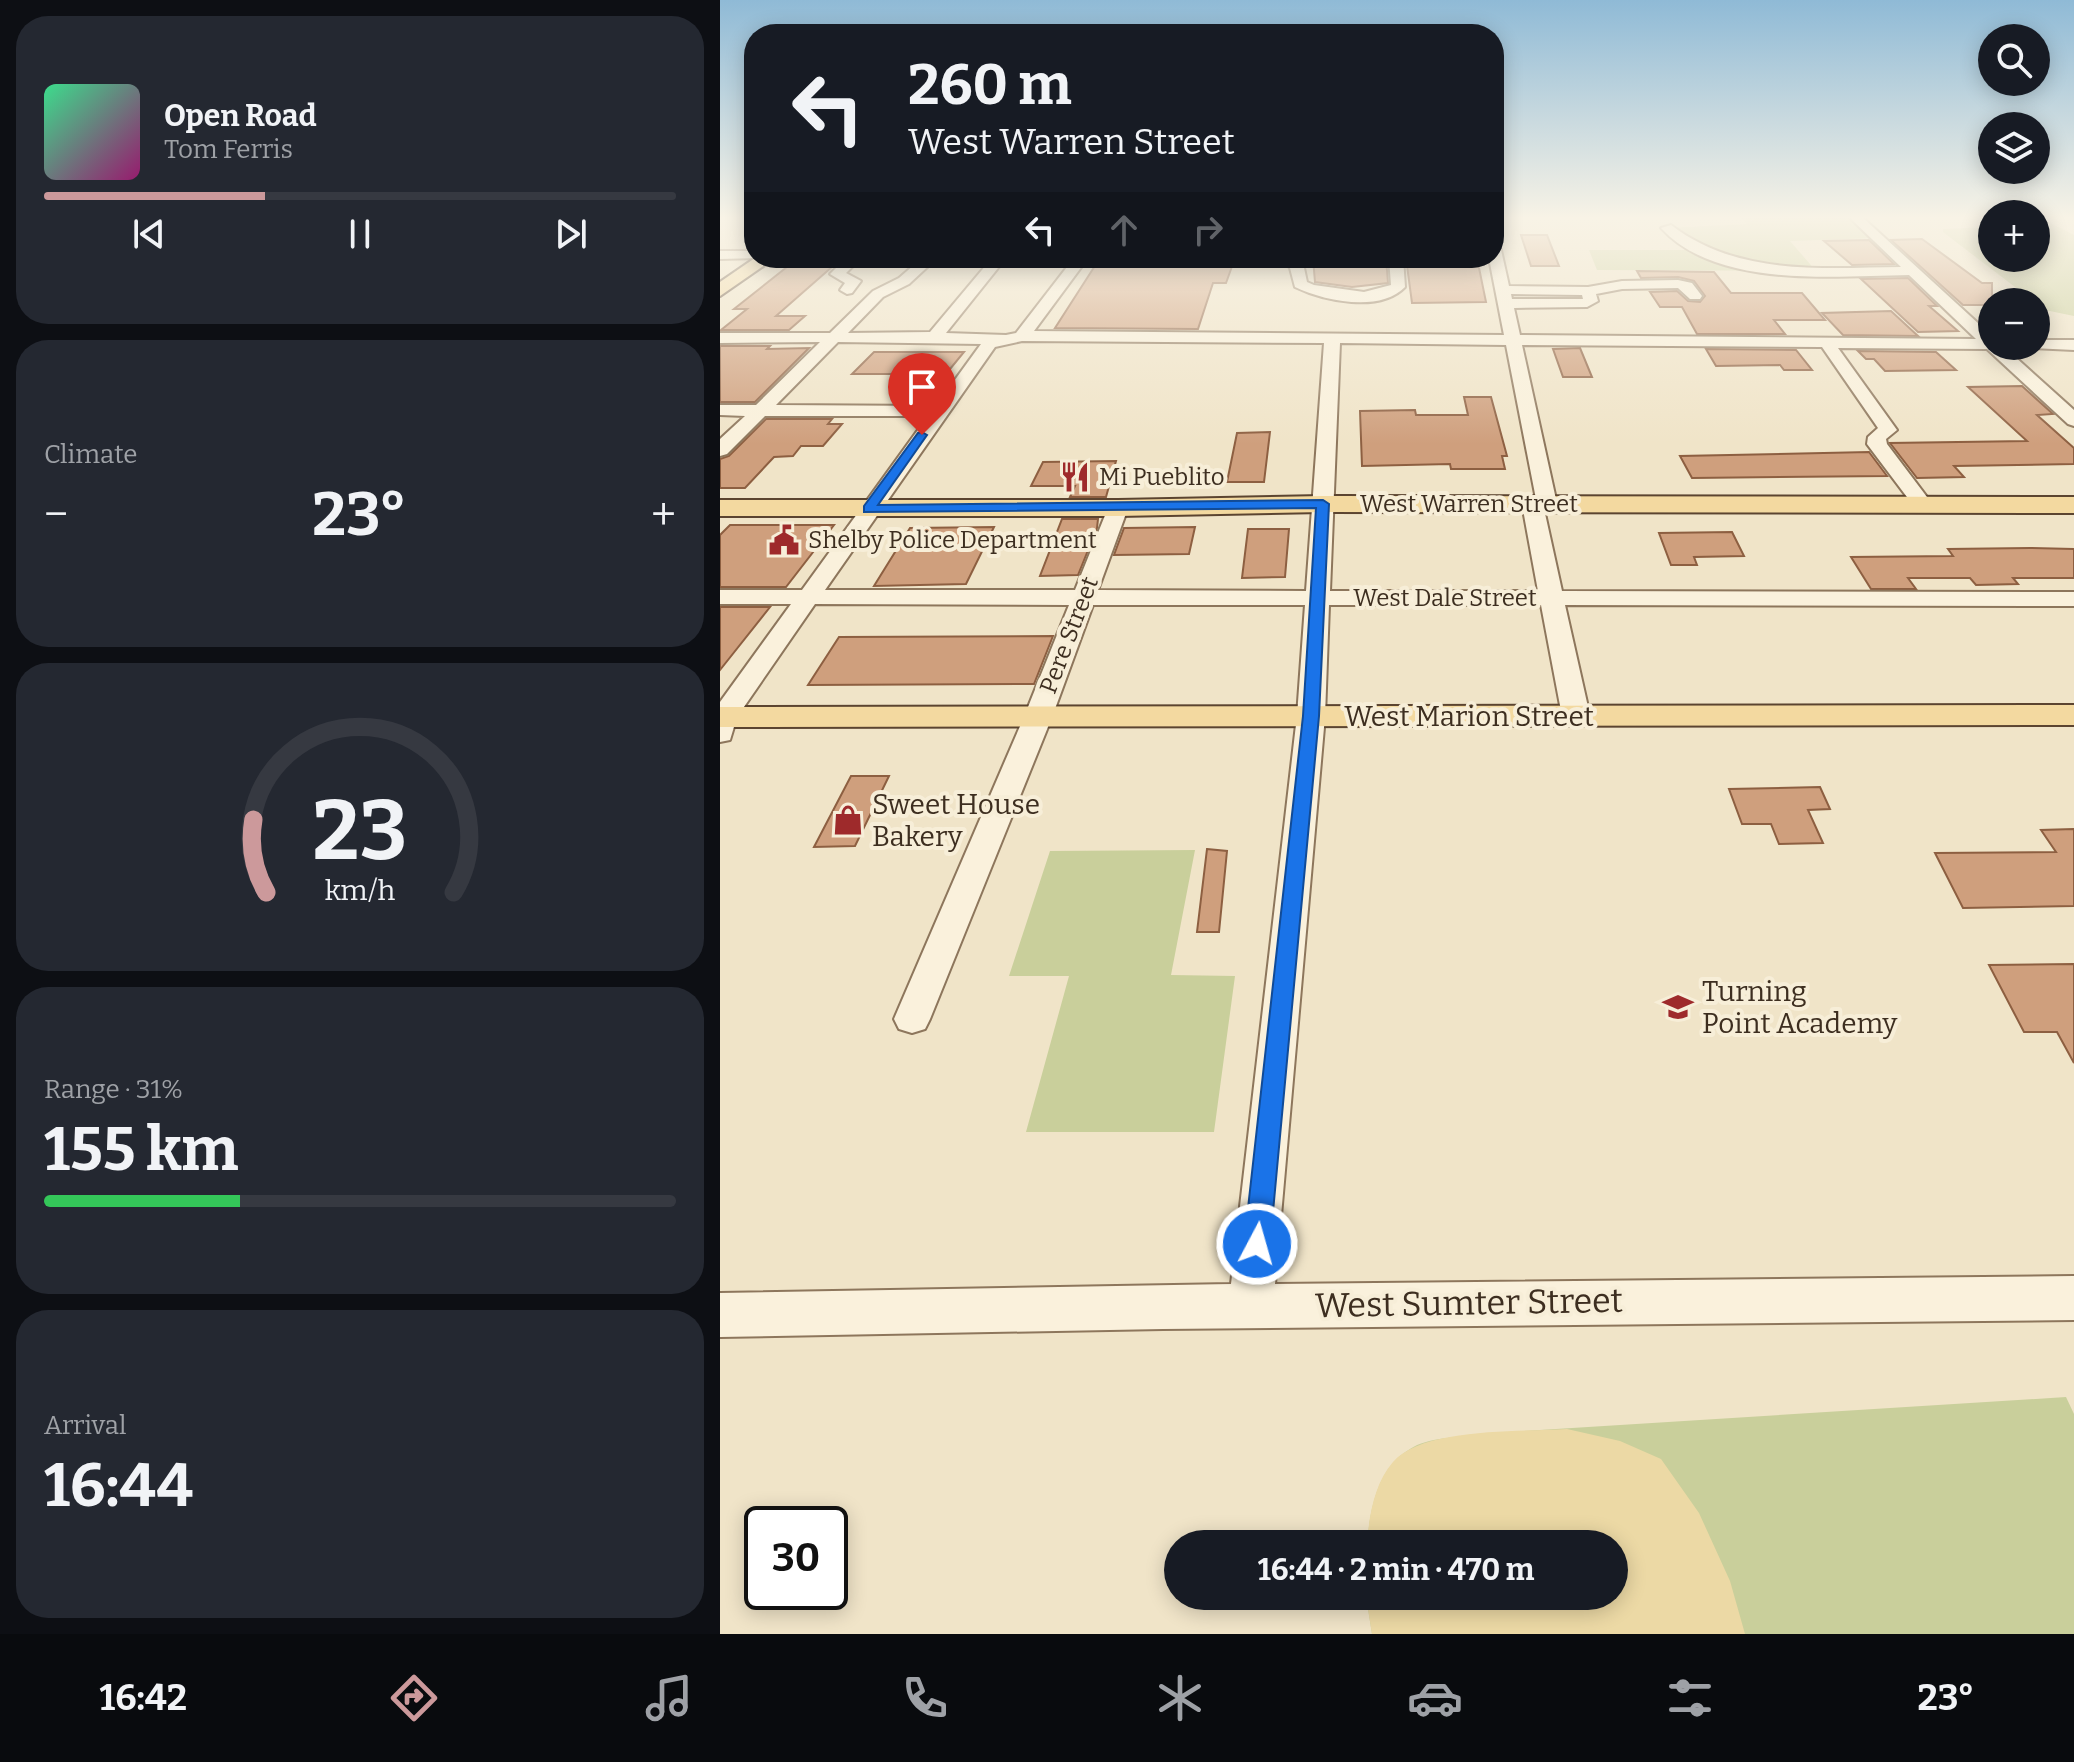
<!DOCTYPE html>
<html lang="en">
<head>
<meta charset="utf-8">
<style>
	body { margin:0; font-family:Bitter,serif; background:#242831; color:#f1f3f6; height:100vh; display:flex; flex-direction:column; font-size:30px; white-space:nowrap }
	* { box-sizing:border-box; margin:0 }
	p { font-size:26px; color:#9ea1a6 }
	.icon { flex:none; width:44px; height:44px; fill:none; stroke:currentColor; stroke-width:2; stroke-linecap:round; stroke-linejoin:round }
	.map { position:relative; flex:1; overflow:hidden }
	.drawer { display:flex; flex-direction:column; gap:16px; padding:16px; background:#0d0f14; width:720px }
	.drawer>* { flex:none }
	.banner { position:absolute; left:24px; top:24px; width:760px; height:244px; border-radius:32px; box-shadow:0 4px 20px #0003; background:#171b24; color:#f1f3f6; overflow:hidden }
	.fabs { position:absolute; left:1258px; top:24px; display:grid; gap:16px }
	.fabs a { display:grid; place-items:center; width:72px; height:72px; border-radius:50%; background:#171b24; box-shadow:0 4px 20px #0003; font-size:40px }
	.speed { position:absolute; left:24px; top:1506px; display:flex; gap:16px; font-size:40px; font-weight:700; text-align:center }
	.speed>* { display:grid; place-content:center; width:104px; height:104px; border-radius:50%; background:#171b24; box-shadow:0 4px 20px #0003; line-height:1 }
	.speed .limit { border:4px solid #111; border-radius:12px; background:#fff; color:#111 }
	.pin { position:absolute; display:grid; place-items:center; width:68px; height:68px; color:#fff; margin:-82px -34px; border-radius:50% 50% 50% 0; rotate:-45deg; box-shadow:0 0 8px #0007 }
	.pin .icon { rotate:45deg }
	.me { position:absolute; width:88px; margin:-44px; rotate:6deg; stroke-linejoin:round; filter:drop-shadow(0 0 6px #0008) }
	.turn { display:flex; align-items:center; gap:28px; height:168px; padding:0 32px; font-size:36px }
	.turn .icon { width:104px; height:104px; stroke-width:2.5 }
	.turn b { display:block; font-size:56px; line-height:68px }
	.lanes { display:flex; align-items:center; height:76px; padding:0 32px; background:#0003; justify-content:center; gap:40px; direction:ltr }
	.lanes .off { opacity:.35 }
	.big { font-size:60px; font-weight:700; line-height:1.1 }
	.drawer .tile { flex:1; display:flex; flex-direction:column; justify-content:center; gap:12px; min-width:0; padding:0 28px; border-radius:32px; background:#242831 }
	.drawer .dial { align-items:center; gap:0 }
	.dial svg { height:208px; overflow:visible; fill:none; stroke:#363941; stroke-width:7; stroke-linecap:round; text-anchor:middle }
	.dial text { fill:#f1f3f6; stroke:none }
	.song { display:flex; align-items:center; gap:24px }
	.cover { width:96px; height:96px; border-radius:12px; background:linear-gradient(135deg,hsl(150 70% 55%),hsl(320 70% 35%)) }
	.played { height:8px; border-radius:4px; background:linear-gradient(90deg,#cc999b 35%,#363941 35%) }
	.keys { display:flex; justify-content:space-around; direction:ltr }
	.heat { display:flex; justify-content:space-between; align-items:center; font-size:44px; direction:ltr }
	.charge { height:12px; border-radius:6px; background:linear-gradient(90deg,#34c759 31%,#363941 0) }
	.trip { position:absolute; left:444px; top:1530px; width:464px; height:80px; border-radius:40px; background:#171b24; box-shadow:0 4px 20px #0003; font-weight:700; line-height:80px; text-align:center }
	.dock { display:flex; height:128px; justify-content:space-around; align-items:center; background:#090b0e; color:#9ea1a6 }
	.dock .icon { width:56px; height:56px }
	.dock .selected { color:#cc999b }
	.dock b { font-size:36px; color:#f1f3f6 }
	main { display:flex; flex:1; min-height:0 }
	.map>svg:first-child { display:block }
	.green { fill:#c9cf9b }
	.sand { fill:#ecd9a5 }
	.building { fill:#cf9f7d; stroke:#8d5f41; stroke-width:2 }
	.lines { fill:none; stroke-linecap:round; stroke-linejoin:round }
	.minor-casing { stroke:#8d765c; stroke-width:4 }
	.major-casing { stroke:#5b4430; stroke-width:4 }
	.minor { fill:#faf1dc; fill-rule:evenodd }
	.major { fill:#f3d9a0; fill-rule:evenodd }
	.route { fill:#1a73e8; stroke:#114b97; stroke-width:2 }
	.labels { text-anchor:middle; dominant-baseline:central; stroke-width:8; stroke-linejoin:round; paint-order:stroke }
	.far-poi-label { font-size:24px; fill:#3d2e20; stroke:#f7eed8; text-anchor:start }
	.far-street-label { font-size:24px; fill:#3d2e20; stroke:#f7eed8 }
	.street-label { font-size:28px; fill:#3d2e20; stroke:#f7eed8 }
	.poi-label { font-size:28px; fill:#3d2e20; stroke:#f7eed8; text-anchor:start }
	.near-street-label { font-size:34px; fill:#3d2e20; stroke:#f7eed8 }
</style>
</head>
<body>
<main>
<section class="drawer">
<div class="tile">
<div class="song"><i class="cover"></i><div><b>Open Road</b><p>Tom Ferris</p></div></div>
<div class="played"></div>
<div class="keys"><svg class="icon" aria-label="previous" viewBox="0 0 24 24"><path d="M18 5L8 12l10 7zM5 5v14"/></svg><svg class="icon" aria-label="pause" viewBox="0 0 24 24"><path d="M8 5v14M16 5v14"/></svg><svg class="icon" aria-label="next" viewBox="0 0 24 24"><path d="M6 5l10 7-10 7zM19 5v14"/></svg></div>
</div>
<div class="tile"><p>Climate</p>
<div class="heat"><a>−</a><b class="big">23°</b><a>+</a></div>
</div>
<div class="tile dial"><svg viewBox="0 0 100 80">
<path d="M14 69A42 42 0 1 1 86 69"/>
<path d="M14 69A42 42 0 0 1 9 41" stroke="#cc999b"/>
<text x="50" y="56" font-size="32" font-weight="700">23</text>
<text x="50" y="72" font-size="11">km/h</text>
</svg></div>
<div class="tile"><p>Range · 31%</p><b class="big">155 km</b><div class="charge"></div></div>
<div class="tile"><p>Arrival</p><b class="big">16:44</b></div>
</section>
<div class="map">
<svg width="1354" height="1634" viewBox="0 0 1354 1634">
	<rect width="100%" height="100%" fill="#f0e4c8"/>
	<g class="green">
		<polygon points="1019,216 1134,216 1157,238 1070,241 1096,271 877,270 869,250 972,250 947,228 1027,224"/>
		<polygon points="1316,216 1354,235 1354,316 1325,310 1223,232 1223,229 1272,227 1272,258 1316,258"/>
		<polygon points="475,850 451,975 515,976 494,1132 306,1132 349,976 289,976 330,851"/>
		<path d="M 1346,1397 L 1354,1414 L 1354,1634 L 652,1634 L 646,1596 L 894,1596 L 894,1544 L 647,1544 C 650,1510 657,1468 690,1449 C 708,1437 737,1438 758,1434 Z"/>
	</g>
	<path class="sand" d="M 847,1429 L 900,1441 L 941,1459 L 979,1513 L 1010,1581 L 1025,1634 L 652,1634 L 646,1596 L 894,1596 L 894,1544 L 647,1544 C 649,1516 654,1484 673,1462 C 703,1427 802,1432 847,1429 Z"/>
	<g class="building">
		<polygon points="801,235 827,235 839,266 811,266"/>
		<polygon points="1202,239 1262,283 1272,283 1272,305 1243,305 1171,240"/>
		<polygon points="1149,240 1174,264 1132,265 1104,241"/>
		<polygon points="380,258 515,258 506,283 493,283 478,329 335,328"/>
		<polygon points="593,258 666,258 668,283 632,287 595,282"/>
		<polygon points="686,258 757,258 766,302 692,303"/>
		<polygon points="72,263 109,263 106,266 113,266 56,316 85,316 69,330 1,330 27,309 14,309"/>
		<polygon points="917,271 994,272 1011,293 1082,293 1105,320 1054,320 1065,334 977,334 962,307 940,307 930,292 957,291 968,301 980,302 985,296 974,281 958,277 921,278"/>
		<polygon points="1188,278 1217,306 1209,306 1238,331 1198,332 1141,279"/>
		<polygon points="1171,311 1198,336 1123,335 1102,313"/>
		<polygon points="0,346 50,346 47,349 89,348 35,402 0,402"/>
		<polygon points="860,348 872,377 843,377 833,349"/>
		<polygon points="986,349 1076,350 1092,370 1064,370 1060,365 996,366"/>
		<polygon points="1138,351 1216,352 1236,370 1165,371 1154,359 1146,359"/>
		<polygon points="154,352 244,352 226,374 132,374"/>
		<polygon points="1302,386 1333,414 1317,415 1354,448 1354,464 1234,466 1244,477 1197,478 1170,443 1307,441 1248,387"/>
		<polygon points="744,397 771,397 787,456 782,456 785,469 731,469 730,464 642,466 640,411 695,410 696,415 748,415"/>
		<polygon points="46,419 112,419 108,424 122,424 103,446 81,446 73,456 54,457 25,488 0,488 0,459 9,456"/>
		<polygon points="550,432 544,482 507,482 517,433"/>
		<polygon points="1149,452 1167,476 972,478 960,456"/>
		<polygon points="396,461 386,497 350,497 355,486 311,486 323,462"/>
		<polygon points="342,519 378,519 377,528 358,575 320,576"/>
		<polygon points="10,525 114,525 66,587 0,587 0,535"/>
		<polygon points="274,527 246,584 154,586 190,528"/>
		<polygon points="475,527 469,554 394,555 404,528"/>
		<polygon points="528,529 569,529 565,577 522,578"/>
		<polygon points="1012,532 1024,556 974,557 977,565 951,565 939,533"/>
		<polygon points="1310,548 1354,549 1354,578 1293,578 1298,584 1256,585 1250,578 1188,578 1196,589 1151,589 1131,557 1233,556 1228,549"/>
		<polygon points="0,607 50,607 0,670"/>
		<polygon points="333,636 314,684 88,685 119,637"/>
		<polygon points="131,776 169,776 135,846 94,847"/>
		<polygon points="1100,787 1110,809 1088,810 1103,843 1059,844 1051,824 1022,824 1009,789"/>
		<polygon points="1354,829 1354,906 1243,908 1215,853 1336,852 1321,830"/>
		<polygon points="487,849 507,851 499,932 477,932"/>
		<polygon points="1354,964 1354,1063 1337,1032 1304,1032 1269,965"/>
	</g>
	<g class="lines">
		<g class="minor-casing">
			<g id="minor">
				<path d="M 1128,216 L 1141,216 L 1272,336 L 1272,346 L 1283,346 L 1354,410 L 1354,426 L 1348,424 L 1267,349 L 1118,348 L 1177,430 L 1166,439 L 1167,444 L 1213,505 L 1203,511 L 1196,509 L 1147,444 L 1148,437 L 1158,428 L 1102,347 L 802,345 L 837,504 L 834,508 L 824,509 L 842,591 L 1354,592 L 1354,606 L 845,605 L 870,716 L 866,722 L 846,722 L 842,716 L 821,605 L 609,605 L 605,716 L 555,1284 L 1354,1276 L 1354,1320 L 443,1329 L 0,1337 L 0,1293 L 511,1284 L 577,716 L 585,605 L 373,605 L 332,717 L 210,1019 L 205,1029 L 192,1033 L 179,1029 L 174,1019 L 304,717 L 349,605 L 95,604 L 17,717 L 10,740 L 0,742 L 0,702 L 71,604 L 0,604 L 0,590 L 82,590 L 208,416 L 45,416 L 7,454 L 0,456 L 0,439 L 25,416 L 0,415 L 0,405 L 36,405 L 100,342 L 0,343 L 0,333 L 110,333 L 153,291 L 179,278 L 202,258 L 217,258 L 189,284 L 163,297 L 128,333 L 210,332 L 272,258 L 286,258 L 226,333 L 286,335 L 296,333 L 354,258 L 368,258 L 314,331 L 784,335 L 769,258 L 774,258 L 774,246 L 781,250 L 789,286 L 868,287 L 902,281 L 958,280 L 972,283 L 982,296 L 980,299 L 970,299 L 958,288 L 902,289 L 876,294 L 878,301 L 867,307 L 794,308 L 800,335 L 1256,339 L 1189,275 C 1114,276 997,289 941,228 L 951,225 C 1018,276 1101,268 1181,267 ZM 791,294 L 862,295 L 863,299 L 792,299 ZM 302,341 L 604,343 L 586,591 L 378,590 L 408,508 L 398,502 L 388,508 L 355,590 L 105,590 L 275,347 ZM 118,342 L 261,344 L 216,406 L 56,405 ZM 620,343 L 786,345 L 816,499 L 805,500 L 802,504 L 818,591 L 610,591 Z"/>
				<polygon points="0,251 34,251 34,258 38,258 0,259"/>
				<path d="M 562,258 L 576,258 L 584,268 L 587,282 L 594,285 L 644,292 L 671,285 L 669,258 L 683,258 L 685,287 C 660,313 604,301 575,287 L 570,268 Z"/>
				<polygon points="125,259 135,259 137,262 126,273 141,281 132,293 127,294 120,290 125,283 110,274"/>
				<polygon points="1316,340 1354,340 1354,350 1310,348 1309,346 1316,346"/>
			</g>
		</g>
		<g class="major-casing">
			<g id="major">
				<polygon points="35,258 55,258 0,296 0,282"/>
				<polygon points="603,496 1354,497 1354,513 603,512 398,516 0,516 0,500 398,500"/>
				<polygon points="1354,705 1354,725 0,727 0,707"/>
			</g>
		</g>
		<use href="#minor" class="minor"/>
		<use href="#major" class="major"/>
	</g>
	<linearGradient id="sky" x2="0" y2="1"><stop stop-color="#8fbad6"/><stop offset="0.49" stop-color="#f8f3e6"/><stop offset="1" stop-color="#f8f3e6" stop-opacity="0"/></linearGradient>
	<rect width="1354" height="444" fill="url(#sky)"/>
	<polygon class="route" points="202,432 207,435 158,505 603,500 609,504 599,716 550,1244 546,1253 537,1256 528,1253 524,1244 583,716 596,508 144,512 144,506 198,433"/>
	<defs>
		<g id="restaurant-bare" transform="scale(2.4)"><path d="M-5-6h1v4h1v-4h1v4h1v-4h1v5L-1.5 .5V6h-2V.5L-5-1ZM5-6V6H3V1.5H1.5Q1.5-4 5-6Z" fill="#9e2a2b" stroke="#f7eed8" stroke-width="2.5" paint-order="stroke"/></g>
		<g id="civic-bare" transform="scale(2.4)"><path d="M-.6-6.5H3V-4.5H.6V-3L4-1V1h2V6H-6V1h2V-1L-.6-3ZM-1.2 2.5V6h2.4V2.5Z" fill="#9e2a2b" stroke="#f7eed8" stroke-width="2.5" paint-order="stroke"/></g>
		<g id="shop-bare" transform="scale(2.4)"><path d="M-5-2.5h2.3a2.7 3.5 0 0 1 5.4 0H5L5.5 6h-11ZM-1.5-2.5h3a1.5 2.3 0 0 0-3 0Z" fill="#9e2a2b" stroke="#f7eed8" stroke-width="2.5" paint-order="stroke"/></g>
		<g id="school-bare" transform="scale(2.4)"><path d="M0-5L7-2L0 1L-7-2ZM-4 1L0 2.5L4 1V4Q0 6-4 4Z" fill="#9e2a2b" stroke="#f7eed8" stroke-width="2.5" paint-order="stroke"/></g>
	</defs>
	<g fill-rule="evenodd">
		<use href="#restaurant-bare" x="355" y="477"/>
		<use href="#civic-bare" x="64" y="540"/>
		<use href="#shop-bare" x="128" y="820"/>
		<use href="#school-bare" x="958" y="1007"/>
	</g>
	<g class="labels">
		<g class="far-poi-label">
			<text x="379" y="477">Mi Pueblito</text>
			<text x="88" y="540">Shelby Police Department</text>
		</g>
		<g class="far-street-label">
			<text x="749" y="504">West Warren Street</text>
			<text x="725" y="598">West Dale Street</text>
			<text transform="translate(349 635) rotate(-69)">Pere Street</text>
		</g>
		<g class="street-label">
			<text x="749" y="716">West Marion Street</text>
		</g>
		<g class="poi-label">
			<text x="152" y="804">Sweet House<tspan x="152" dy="32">Bakery</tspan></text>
			<text x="982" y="991">Turning<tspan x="982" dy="32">Point Academy</tspan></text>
		</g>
		<g class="near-street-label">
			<text transform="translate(749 1303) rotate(-1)">West Sumter Street</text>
		</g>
	</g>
</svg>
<div class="fabs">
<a><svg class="icon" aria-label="search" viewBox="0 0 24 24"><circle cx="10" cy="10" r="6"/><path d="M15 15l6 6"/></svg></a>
<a><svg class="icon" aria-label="layers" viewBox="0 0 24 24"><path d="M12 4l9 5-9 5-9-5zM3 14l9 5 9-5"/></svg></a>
<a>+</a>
<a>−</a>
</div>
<div class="speed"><div class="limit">30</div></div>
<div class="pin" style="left:202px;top:435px;background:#d93025"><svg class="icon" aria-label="arrive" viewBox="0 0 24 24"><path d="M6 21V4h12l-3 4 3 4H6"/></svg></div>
<svg class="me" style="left:537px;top:1244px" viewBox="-20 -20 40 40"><circle r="17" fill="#1a73e8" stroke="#fff" stroke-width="3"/><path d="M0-11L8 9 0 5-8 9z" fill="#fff"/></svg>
<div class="trip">16:44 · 2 min · 470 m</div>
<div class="banner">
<div class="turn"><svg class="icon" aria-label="left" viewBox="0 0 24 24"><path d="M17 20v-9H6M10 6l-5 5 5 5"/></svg><div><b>260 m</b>West Warren Street</div></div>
<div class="lanes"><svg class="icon" aria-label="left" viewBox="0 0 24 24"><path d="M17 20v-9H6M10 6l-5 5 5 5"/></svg><svg class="icon off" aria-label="ahead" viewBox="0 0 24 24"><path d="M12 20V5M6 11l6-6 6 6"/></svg><svg class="icon off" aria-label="right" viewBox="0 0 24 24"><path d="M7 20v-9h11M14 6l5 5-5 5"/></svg></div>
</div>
</div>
</main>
<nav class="dock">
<b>16:42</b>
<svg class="icon selected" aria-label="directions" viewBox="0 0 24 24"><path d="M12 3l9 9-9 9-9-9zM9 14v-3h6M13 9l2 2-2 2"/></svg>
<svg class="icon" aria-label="music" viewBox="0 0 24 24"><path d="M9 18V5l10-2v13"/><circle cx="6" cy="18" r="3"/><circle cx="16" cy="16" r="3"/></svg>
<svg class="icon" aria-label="phone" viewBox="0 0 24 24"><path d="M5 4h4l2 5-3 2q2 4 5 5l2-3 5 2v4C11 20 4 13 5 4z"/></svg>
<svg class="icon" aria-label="climate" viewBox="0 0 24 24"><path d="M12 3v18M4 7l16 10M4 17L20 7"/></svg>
<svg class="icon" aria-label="car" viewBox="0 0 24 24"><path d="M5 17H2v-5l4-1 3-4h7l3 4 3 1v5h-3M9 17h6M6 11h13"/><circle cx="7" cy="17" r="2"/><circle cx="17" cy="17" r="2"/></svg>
<svg class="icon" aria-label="filters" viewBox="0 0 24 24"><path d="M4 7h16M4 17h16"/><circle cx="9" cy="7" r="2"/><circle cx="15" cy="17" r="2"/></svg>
<b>23°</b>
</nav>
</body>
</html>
